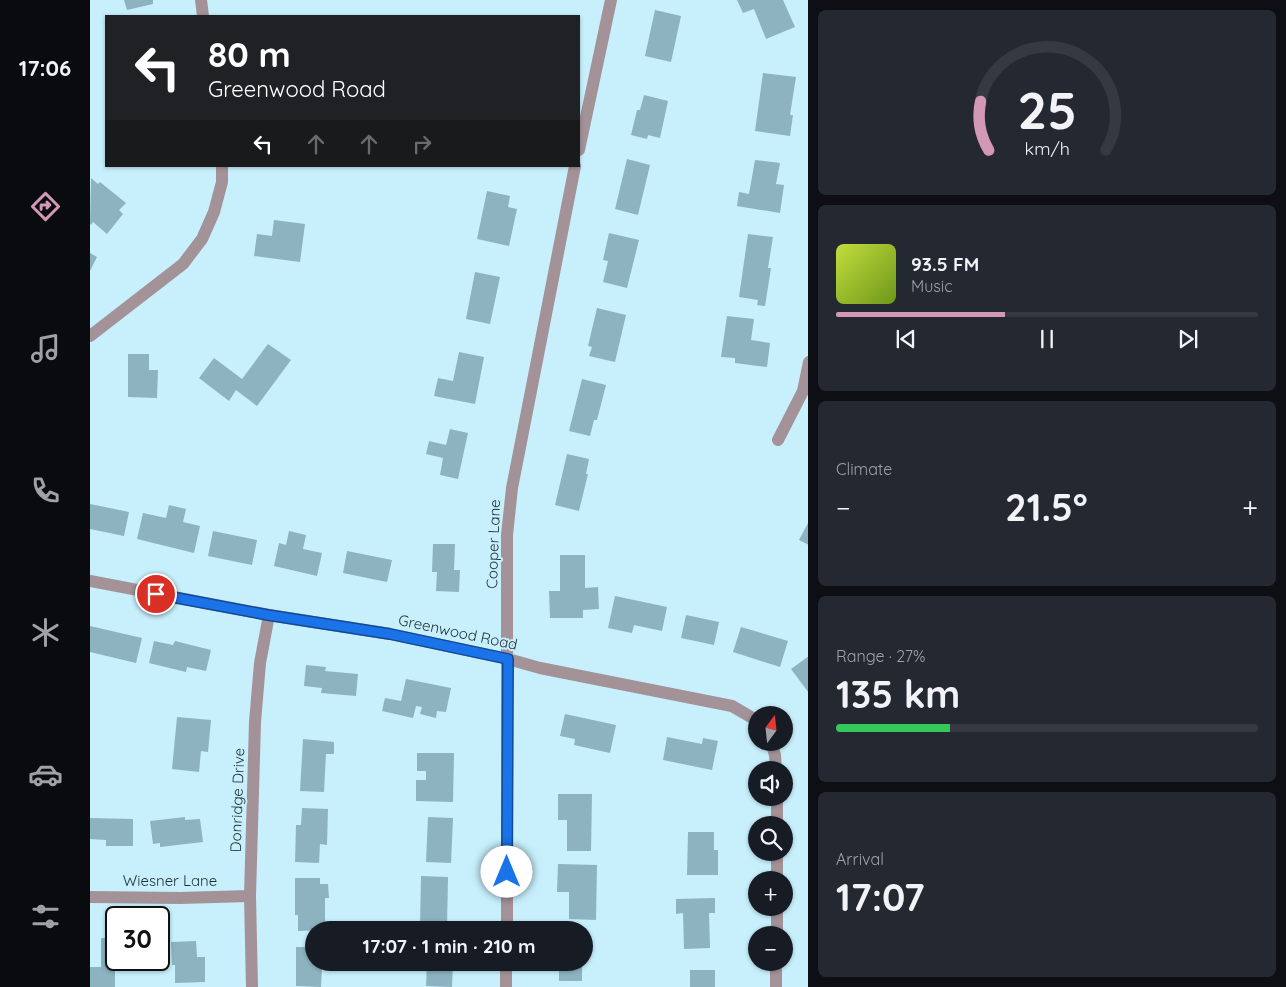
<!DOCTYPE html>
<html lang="en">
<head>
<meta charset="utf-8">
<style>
	body { margin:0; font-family:Quicksand,sans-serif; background:#242831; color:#f1f3f6; height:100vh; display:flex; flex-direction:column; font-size:19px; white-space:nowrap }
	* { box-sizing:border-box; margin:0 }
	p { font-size:16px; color:#9ea1a6 }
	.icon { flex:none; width:28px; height:28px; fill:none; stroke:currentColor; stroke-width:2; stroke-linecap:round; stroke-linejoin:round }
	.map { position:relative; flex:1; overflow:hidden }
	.side { display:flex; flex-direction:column; gap:10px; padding:10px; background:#0d0f14; width:478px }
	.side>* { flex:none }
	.banner { position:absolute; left:15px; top:15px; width:475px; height:152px; border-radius:0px; box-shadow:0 1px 4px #0004; background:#202124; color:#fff; overflow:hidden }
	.needle { width:32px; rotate:15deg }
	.buttons { position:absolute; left:658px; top:706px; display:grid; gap:10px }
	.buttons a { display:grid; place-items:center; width:45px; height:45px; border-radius:50%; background:#171b24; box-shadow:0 1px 4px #0004; font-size:25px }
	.speed { position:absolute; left:15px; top:906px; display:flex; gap:10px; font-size:25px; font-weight:700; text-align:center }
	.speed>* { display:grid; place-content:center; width:65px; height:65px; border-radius:50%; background:#171b24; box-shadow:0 1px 4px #0004; line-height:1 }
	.speed .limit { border:2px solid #111; border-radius:8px; background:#fff; color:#111 }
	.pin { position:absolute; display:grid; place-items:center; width:42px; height:42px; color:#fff; margin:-21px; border:2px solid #fff; border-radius:50%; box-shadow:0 1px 5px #0007 }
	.me { position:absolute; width:55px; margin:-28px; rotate:0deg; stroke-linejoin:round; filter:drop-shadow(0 0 4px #0008) }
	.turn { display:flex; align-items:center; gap:18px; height:105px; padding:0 20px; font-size:22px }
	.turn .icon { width:65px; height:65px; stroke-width:2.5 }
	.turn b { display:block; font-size:35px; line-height:42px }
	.lanes { display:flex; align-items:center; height:48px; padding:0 20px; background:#0003; justify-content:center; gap:25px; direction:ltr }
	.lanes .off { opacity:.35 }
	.big { font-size:38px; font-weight:700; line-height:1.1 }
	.side .widget { flex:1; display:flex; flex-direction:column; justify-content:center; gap:8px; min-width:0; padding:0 18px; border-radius:8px; background:#242831 }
	.side .dial { align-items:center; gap:0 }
	.dial svg { height:130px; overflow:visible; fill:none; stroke:#363941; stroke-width:7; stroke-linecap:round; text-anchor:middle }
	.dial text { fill:#f1f3f6; stroke:none }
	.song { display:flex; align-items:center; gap:15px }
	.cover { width:60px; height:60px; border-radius:8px; background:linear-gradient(135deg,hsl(70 70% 55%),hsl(80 70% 35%)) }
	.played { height:5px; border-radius:2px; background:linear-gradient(90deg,#d498b7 40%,#363941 40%) }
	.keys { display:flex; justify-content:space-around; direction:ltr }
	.heat { display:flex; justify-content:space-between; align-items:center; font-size:28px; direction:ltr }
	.charge { height:8px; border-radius:4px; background:linear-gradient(90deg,#34c759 27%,#363941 0) }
	.trip { position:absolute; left:215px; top:921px; width:288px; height:50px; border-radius:25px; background:#171b24; box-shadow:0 1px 4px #0004; font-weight:700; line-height:50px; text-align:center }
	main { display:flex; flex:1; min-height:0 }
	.tab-bar { display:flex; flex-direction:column; width:90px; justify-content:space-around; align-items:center; background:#090b0e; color:#9ea1a6 }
	.tab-bar .icon { width:35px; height:35px }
	.tab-bar .current { color:#d498b7 }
	.tab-bar b { font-size:22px; color:#f1f3f6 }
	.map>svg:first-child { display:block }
	.building { fill:#8db3c0 }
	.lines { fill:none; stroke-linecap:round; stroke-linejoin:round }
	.street { stroke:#a39398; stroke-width:12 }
	.route-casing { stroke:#114b97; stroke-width:12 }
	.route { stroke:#1a73e8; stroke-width:9 }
	.labels { text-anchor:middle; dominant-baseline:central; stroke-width:4; stroke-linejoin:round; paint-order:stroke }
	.street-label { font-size:15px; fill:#1e2e33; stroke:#c7effc }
</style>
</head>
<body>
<main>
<nav class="tab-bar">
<b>17:06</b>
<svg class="icon current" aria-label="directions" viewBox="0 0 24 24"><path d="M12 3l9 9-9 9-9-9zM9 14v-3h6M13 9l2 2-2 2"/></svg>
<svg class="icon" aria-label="music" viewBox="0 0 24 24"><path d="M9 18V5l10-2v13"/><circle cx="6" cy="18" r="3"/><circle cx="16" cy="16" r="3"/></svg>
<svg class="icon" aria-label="phone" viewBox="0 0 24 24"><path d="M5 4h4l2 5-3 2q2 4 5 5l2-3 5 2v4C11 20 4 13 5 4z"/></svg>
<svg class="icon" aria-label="climate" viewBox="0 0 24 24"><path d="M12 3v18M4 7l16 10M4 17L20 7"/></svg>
<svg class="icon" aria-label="car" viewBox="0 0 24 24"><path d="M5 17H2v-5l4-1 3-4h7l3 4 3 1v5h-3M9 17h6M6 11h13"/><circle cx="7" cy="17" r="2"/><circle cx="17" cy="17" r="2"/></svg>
<svg class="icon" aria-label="filters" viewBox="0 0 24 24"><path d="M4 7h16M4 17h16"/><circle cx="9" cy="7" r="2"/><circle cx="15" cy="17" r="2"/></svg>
</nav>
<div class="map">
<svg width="719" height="987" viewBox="0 0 719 987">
	<rect width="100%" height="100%" fill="#c7effc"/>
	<g class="building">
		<polygon points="34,0 63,0 63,4 37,10"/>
		<polygon points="647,0 693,0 705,27 676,39 664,9 653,13"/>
		<polygon points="565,10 591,16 581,62 555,56"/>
		<polygon points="673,73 706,77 700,115 703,115 700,136 665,131"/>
		<polygon points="554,95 578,101 570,138 558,135 557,139 541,135 547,110 550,110"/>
		<polygon points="537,159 560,165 548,215 525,209"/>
		<polygon points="665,160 690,163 686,184 694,185 690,213 647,206 649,192 659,194"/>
		<polygon points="1,178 8,184 10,182 36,203 29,210 33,214 17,234 3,222 1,225 0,224"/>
		<polygon points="397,191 420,196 418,207 427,209 419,246 387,239"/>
		<polygon points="184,220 215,224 210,262 164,256 167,234 182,236"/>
		<polygon points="519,233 549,240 537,288 513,282 518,261 513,260"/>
		<polygon points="658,234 683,237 678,268 681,268 675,306 667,305 668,300 649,297"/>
		<polygon points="0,253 7,257 0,271"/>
		<polygon points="385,272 410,277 400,324 376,319"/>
		<polygon points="507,308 536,315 525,362 499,356 502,347 498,346"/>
		<polygon points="637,316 664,319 661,340 680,343 677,367 645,363 645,358 631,357"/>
		<polygon points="178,344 201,360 167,406 146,390 139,401 109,378 124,358 152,379"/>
		<polygon points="369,352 394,357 385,404 344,396 348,378 363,381"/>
		<polygon points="38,354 59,354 59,370 68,370 67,398 38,397"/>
		<polygon points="492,379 516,385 507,420 504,420 500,436 479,431"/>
		<polygon points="360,429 378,433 368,479 350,475 353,458 336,454 339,441 356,445"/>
		<polygon points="477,454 499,459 496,474 498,474 489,511 465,505"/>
		<polygon points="0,504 39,512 34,536 0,529"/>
		<polygon points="79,505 96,509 93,522 110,526 104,553 47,539 53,513 76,518"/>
		<polygon points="719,521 719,545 709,540"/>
		<polygon points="123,531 167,540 162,565 118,556"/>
		<polygon points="199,531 216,535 213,549 232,553 227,576 184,566 189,543 196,545"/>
		<polygon points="343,544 365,544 364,570 370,570 369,592 346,591 347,572 342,572"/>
		<polygon points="257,551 302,560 297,582 253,573"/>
		<polygon points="470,555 495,555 495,588 508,587 509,609 493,610 493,618 460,618 459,591 470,591"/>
		<polygon points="525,596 577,607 572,631 544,625 542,633 518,628"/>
		<polygon points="596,615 629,622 624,645 591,638"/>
		<polygon points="0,626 52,638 46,663 0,652"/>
		<polygon points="651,627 698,641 690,667 643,652"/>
		<polygon points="64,641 83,645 85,641 121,650 116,671 97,667 96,672 59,663"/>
		<polygon points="719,656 719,693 701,669"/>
		<polygon points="216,665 236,667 235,671 268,674 266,696 231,693 232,688 214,686"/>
		<polygon points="316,679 361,688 356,712 347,711 346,718 330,714 332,707 326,706 323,718 292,711 295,698 311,701"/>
		<polygon points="475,714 526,725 520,753 484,745 485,739 470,736"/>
		<polygon points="87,717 121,720 118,752 111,751 109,772 82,769"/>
		<polygon points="577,737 612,744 613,738 628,741 622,770 573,760"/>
		<polygon points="213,739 244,742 244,754 236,754 234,792 210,791"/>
		<polygon points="327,753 364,753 363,802 326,801 326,780 336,780 336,771 327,771"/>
		<polygon points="468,794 502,794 501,851 477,851 477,820 468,820"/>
		<polygon points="212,808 238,809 237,845 230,844 229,863 205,862 206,825 211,825"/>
		<polygon points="95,817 95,820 110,819 113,842 70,847 70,843 63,844 60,821"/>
		<polygon points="338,817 363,818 361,863 336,862"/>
		<polygon points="0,818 43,819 43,846 16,846 16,840 0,839"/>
		<polygon points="598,832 624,832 624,850 628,850 628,875 597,875"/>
		<polygon points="468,864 507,865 506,920 479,919 479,892 467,892"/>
		<polygon points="331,876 358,877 357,927 330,926"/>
		<polygon points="205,878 230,878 230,884 238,884 239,898 235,898 235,930 208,931 208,915 205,915"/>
		<polygon points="625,898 625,913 619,913 620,948 594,949 593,913 586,914 586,899"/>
		<polygon points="11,938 26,938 26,960 34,960 34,967 25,967 25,987 0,987 0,967 11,967"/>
		<polygon points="106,941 107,957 115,957 115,982 85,983 85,965 82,965 81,942"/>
		<polygon points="206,947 224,947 224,962 229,962 229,967 232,967 231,987 206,986"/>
		<polygon points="327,962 363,962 362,987 336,986 337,964 327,964"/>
		<rect x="469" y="962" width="23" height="19"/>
		<rect x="600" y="970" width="25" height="17"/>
	</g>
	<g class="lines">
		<g class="street">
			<polyline points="111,0 113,16"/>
			<polyline points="489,150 521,0"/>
			<polyline points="0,336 93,264 112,239 124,212 132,182 132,166"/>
			<polyline points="688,440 713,391 719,362"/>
			<polyline points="0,581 179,615 300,634 418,659 450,668 642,706 666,720"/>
			<polyline points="681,742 685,755 686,770"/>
			<polyline points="687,825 687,798"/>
			<polyline points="687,880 687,852"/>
			<polyline points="0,897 90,898 160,896"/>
			<polyline points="417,930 417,535 422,488 485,166"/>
			<polyline points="687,935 687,908"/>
			<polyline points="162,987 160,896 165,722 170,663 179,615"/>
			<polyline points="416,987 416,962"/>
			<polyline points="686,987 686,962"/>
		</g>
	</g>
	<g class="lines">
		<g class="route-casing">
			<polyline id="route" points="66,594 178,615 300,634 418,659 417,872"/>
		</g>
		<use href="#route" class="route"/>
	</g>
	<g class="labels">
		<g class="street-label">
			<text transform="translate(403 544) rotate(-88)">Cooper Lane</text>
			<text transform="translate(368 632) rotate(12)">Greenwood Road</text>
			<text transform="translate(147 800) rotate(-88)">Donridge Drive</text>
			<text x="80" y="880">Wiesner Lane</text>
		</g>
	</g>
</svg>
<div class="buttons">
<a><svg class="needle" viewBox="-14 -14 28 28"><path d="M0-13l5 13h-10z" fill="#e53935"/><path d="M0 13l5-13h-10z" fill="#9ea1a6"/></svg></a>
<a><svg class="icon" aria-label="sound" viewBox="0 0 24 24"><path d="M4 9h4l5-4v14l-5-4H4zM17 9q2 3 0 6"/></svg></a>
<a><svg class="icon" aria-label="search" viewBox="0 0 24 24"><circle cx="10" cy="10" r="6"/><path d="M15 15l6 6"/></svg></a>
<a>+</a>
<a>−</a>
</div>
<div class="speed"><div class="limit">30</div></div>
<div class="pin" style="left:66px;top:594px;background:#d93025"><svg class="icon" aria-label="arrive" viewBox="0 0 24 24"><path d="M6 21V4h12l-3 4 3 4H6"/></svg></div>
<svg class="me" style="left:417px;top:872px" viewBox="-20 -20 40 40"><circle r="19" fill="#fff"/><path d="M0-13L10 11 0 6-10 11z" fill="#1a73e8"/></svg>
<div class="trip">17:07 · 1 min · 210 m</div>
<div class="banner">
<div class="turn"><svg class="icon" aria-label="left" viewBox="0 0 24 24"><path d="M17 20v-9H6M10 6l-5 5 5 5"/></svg><div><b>80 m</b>Greenwood Road</div></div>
<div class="lanes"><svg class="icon" aria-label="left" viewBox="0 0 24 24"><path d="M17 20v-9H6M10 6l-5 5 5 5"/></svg><svg class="icon off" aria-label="ahead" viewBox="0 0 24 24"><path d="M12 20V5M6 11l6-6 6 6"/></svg><svg class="icon off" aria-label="ahead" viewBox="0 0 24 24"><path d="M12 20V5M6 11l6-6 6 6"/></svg><svg class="icon off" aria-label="right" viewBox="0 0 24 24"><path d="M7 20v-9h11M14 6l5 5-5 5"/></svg></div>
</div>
</div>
<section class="side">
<div class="widget dial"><svg viewBox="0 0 100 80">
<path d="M14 69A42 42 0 1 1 86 69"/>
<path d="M14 69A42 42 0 0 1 9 39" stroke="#d498b7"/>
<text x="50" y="56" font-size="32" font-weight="700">25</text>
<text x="50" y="72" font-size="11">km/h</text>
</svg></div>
<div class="widget">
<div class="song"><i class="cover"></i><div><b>93.5 FM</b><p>Music</p></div></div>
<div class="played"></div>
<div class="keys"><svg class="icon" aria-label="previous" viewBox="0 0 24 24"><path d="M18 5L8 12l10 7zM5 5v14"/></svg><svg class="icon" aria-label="pause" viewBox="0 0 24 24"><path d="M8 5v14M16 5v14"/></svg><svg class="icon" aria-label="next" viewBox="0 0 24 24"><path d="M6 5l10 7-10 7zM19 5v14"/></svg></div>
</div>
<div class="widget"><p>Climate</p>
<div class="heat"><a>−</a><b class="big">21.5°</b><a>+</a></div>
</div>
<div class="widget"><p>Range · 27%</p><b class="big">135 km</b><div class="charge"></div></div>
<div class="widget"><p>Arrival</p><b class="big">17:07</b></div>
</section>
</main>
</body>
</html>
